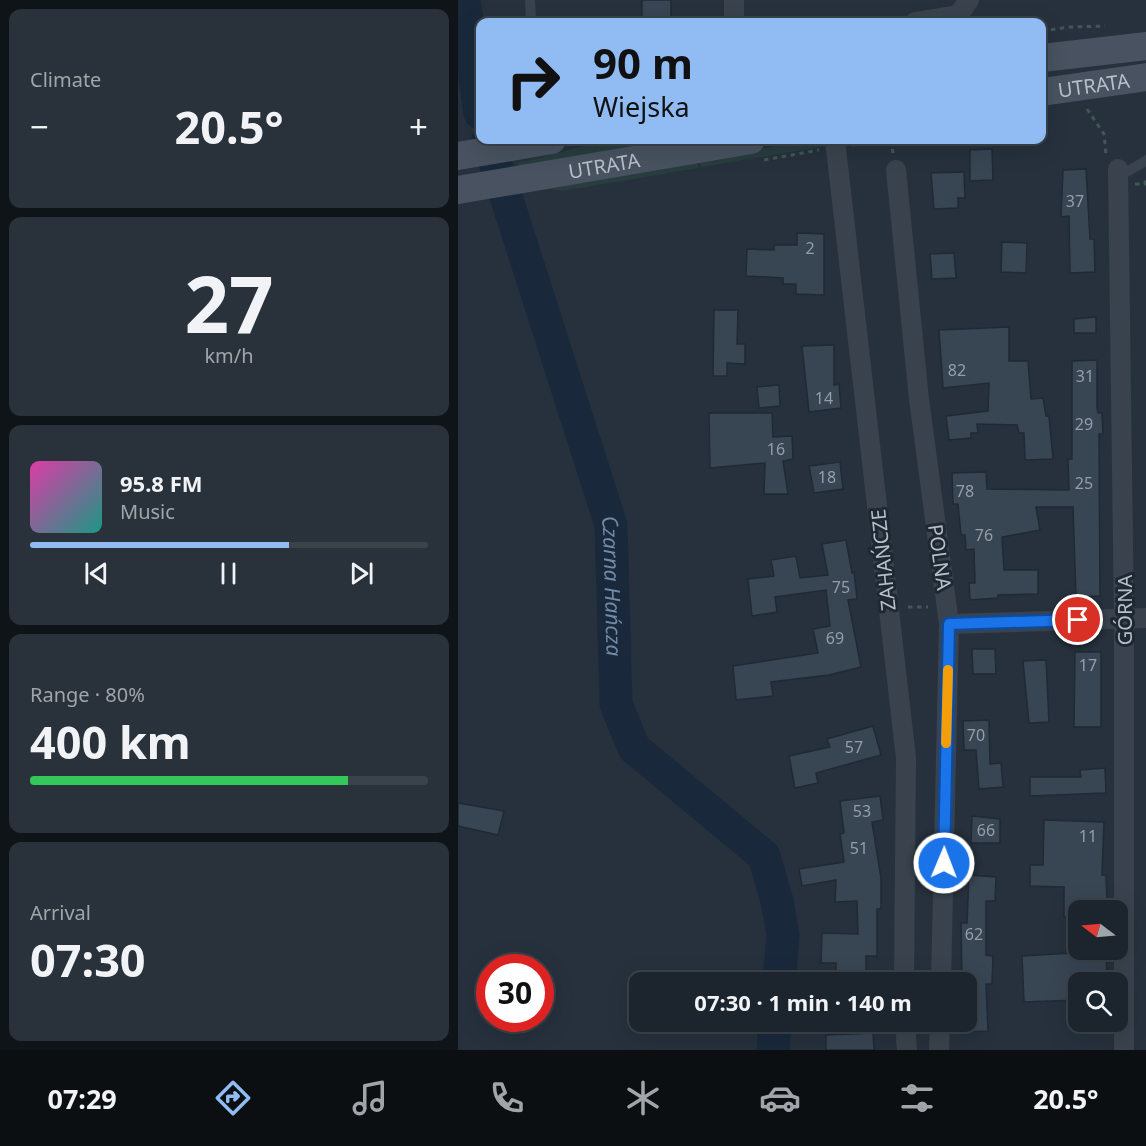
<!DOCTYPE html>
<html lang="en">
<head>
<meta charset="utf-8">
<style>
	body { margin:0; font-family:"Noto Sans",sans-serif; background:#29313a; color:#f1f3f6; height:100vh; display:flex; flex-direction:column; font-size:22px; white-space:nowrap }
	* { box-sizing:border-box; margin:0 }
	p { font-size:20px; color:#a0a5aa }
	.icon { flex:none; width:33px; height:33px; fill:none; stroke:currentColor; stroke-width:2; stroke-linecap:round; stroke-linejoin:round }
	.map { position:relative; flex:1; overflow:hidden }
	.sheet { display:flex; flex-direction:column; gap:9px; padding:9px; background:#0f1419; width:458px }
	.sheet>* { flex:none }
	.banner { position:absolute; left:18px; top:18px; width:570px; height:126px; border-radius:12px; box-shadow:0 6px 24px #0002,0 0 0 2px #3a424a; background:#90bcf3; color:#111; overflow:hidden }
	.needle { width:39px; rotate:286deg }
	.tools { position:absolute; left:610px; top:900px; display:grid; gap:12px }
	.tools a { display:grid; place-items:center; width:60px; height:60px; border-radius:12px; background:#1c252e; box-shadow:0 6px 24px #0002,0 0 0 2px #3a424a; font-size:30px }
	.speed { position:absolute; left:18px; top:954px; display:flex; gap:12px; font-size:30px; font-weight:700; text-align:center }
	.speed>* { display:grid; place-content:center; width:78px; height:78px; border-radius:50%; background:#1c252e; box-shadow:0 6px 24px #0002,0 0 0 2px #3a424a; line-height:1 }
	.speed .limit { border:9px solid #d22; background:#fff; color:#111 }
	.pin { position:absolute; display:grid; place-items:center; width:51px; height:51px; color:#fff; margin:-26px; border:3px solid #fff; border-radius:50%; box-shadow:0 2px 6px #0007 }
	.me { position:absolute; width:66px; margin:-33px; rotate:1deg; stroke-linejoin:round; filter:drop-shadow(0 0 4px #0008) }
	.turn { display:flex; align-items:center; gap:21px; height:126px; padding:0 18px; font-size:27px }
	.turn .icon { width:78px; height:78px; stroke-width:2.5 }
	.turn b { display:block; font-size:42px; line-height:51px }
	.big { font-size:45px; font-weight:700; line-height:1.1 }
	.sheet .tile { flex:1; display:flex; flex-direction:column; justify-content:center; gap:9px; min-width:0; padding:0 21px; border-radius:12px; background:#29313a }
	.sheet .dial { align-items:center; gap:0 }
	.dial b { font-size:78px; line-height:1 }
	.song { display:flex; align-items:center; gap:18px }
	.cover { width:72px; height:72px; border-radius:9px; background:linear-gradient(135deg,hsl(320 70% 55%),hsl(170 70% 35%)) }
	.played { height:6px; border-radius:3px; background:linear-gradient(90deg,#90bcf3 65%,#3a424a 65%) }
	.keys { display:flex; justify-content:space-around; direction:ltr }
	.heat { display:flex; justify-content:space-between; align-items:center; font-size:33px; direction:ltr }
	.charge { height:9px; border-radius:4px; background:linear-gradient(90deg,#34c759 80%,#3a424a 0) }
	.trip { position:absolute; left:171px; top:972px; width:348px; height:60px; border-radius:12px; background:#1c252e; box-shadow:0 6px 24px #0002,0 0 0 2px #3a424a; font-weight:700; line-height:60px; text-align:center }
	.tabs { display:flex; height:96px; justify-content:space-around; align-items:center; background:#0b0f12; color:#a0a5aa }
	.tabs .icon { width:42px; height:42px }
	.tabs .active { color:#90bcf3 }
	.tabs b { font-size:27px; color:#f1f3f6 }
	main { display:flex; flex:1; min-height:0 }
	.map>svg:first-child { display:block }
	.green { fill:#283d3e }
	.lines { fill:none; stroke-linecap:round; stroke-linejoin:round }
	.river { stroke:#19293b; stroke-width:33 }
	.building { fill:#384553; stroke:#202a35; stroke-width:1.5 }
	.path { stroke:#415656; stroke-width:3; stroke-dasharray:4.5 4.5; stroke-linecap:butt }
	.service { stroke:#3a434d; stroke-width:10 }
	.minor { stroke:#3a434d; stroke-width:20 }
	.secondary { stroke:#485260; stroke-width:28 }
	.route-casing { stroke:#114b97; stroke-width:15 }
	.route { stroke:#1a73e8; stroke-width:10 }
	.slow { stroke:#f59e0b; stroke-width:10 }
	.labels { text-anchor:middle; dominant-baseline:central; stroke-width:6; stroke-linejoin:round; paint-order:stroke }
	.number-label { font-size:16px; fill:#949ea9 }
	.street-label { font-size:20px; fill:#b6bec8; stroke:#1e2833 }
	.water-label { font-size:21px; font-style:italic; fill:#718aa5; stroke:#1e2833 }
</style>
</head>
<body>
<main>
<section class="sheet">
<div class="tile"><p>Climate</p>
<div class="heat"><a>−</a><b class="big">20.5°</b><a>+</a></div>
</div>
<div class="tile dial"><b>27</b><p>km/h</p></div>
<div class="tile">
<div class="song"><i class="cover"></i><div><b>95.8 FM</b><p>Music</p></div></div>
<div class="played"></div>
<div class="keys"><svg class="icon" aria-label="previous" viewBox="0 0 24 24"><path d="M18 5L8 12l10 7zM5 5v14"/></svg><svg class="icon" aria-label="pause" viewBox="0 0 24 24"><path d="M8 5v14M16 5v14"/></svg><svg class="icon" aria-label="next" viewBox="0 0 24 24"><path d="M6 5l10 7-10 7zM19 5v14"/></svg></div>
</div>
<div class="tile"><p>Range · 80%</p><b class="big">400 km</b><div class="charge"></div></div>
<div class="tile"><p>Arrival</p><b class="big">07:30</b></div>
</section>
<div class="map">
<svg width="689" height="1050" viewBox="0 0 689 1050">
	<rect width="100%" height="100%" fill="#26313d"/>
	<g class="green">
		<polygon points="150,140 231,140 61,168 60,163"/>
		<polygon points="342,142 354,143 364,147 243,167 241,160"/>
		<polygon points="239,160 240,168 105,191 86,188"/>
	</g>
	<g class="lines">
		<g class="river">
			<polyline points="6,0 22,113"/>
			<path id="s1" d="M 30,140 L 153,525 L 158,704 L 176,748 L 306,856 L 319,901 L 325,935 L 321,982"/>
			<polyline points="315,1050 317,1022"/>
		</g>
	</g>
	<g class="building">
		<polygon points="184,0 213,0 213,18 184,19"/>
		<polygon points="534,149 535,180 512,181 512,150"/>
		<polygon points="628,169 632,239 636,239 637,272 612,273 611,216 603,217 605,170"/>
		<polygon points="506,172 507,198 500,198 500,208 476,209 473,173"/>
		<polygon points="339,233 366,234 366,295 338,294 338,284 325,284 325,278 288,276 289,249 316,250 316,245 339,245"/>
		<polygon points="544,242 569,243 568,273 543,272"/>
		<polygon points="496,253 498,278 474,279 472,254"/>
		<polygon points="256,310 280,310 279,344 287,344 287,364 269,363 269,376 255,376"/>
		<polygon points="638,317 638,333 616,333 616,319"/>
		<polygon points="551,327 551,361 570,361 573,399 585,398 588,416 591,416 595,459 567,460 566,433 561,433 559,425 519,424 520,433 513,433 513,438 491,440 488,416 530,411 531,383 485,388 481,330"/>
		<polygon points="376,345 376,385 381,384 383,408 351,412 344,346"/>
		<polygon points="639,360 639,408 640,413 644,413 645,434 641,434 642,596 618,597 615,507 578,507 582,530 544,537 546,570 580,570 580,594 540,595 540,598 512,600 511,583 517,583 516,549 508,550 507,535 503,535 500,504 495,504 494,473 528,472 529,489 611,490 610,459 614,459 614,361"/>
		<polygon points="321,385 322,406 301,408 299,387"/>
		<polygon points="251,413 314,413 315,437 334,436 335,459 325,461 330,494 306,494 307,463 252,468"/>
		<polygon points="382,462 385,489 356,493 351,466"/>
		<polygon points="388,540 394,573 396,572 399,599 390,600 403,667 371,675 313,682 315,696 278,700 275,666 360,653 355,629 372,626 368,590 317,597 319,612 294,616 290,579 316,576 313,560 338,556 342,578 370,575 364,544"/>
		<polygon points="514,649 537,649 538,674 515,674"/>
		<polygon points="617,652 643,652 643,727 616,727"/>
		<polygon points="588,660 591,722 571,723 565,661"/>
		<polygon points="531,720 532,764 543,763 545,787 521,789 518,750 506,750 505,721"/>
		<polygon points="415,726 423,755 358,773 360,783 337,788 331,756 372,747 369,739"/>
		<polygon points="647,768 648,793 572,796 572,777 623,777 622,770"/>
		<polygon points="422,796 425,820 414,822 423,878 423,909 419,909 419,956 408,956 408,982 378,982 378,963 363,963 364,933 400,934 399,901 377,902 378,880 344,886 341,869 386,862 382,834 386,833 382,801"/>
		<polygon points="0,803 46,811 40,835 0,826"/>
		<polygon points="514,816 542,819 542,843 513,843"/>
		<polygon points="586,820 646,822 644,875 648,875 649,902 627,902 627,910 621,910 621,917 606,917 606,887 572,886 572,865 585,865"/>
		<polygon points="511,875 538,877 537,901 528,901 528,955 535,956 534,984 528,984 530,1031 508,1032 508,982 504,982 503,923 509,923"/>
		<polygon points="648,951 649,978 621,980 621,1000 566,1002 564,956"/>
		<polygon points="415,1033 416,1050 368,1050 368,1035"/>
	</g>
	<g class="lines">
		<g class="path">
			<polyline points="584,31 611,27 647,26"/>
			<polyline points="629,109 646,134 648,155"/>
			<polyline points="433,140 435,153"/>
			<polyline points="394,145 431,140"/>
			<polyline points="306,160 361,150"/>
			<polyline points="677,184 687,184 687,177"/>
			<polyline points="450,607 470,607"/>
		</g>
		<g class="service">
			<polyline points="72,0 73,22"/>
			<polyline points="660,177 689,160"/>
		</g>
		<g class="minor">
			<polyline points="276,0 276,22"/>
			<polyline points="457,22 500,15 511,0"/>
			<polyline points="377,140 448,758 446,982"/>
			<polyline points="660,169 666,619 666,1050"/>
			<polyline points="438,170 461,399 491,624 483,982"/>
			<polyline points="491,624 689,618"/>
			<polyline points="447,1022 449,1050"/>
			<polyline points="481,1050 482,1022"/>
		</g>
		<g class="secondary">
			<polyline points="584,58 689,46"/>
			<path id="s2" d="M 584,92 L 689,77"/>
			<polyline points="0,156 94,140"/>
			<path id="s3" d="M 0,190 L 293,140"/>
		</g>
	</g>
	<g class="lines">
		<g class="route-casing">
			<polyline id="route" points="486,863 491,624 620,620"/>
		</g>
		<use href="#route" class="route"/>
		<polyline class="slow" points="488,743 490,670"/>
	</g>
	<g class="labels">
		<g class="number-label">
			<text x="617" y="201">37</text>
			<text x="352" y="248">2</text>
			<text x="499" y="370">82</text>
			<text x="627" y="376">31</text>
			<text x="366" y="398">14</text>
			<text x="626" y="424">29</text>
			<text x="318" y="449">16</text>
			<text x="369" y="477">18</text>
			<text x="626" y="483">25</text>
			<text x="507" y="491">78</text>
			<text x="526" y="535">76</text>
			<text x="383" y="587">75</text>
			<text x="377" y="638">69</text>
			<text x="630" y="665">17</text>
			<text x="518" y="735">70</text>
			<text x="396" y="747">57</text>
			<text x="404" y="811">53</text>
			<text x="528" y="830">66</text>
			<text x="630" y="836">11</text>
			<text x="401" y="848">51</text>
			<text x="516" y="934">62</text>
		</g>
		<g class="street-label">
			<text stroke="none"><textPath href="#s2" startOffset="52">UTRATA</textPath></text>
			<text stroke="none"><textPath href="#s3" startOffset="148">UTRATA</textPath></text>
			<text transform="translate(482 557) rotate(82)">POLNA</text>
			<text transform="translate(425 560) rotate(-96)">ZAHAŃCZE</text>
			<text transform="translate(666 610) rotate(-90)">GÓRNA</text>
		</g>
		<g class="water-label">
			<text stroke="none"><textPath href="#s1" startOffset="465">Czarna Hańcza</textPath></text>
		</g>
	</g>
</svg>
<div class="tools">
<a><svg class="needle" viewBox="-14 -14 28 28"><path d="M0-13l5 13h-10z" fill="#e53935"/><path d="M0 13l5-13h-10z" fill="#a0a5aa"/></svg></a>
<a><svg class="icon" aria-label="search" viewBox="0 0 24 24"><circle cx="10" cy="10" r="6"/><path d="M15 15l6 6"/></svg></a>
</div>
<div class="speed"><div class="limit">30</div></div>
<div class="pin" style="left:620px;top:620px;background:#d93025"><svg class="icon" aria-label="arrive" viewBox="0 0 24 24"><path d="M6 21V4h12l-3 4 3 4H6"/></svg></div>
<svg class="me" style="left:486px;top:863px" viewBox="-20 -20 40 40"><circle r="17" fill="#1a73e8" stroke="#fff" stroke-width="3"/><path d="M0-11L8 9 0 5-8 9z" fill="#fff"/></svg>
<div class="trip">07:30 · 1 min · 140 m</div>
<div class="banner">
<div class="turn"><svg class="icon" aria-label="right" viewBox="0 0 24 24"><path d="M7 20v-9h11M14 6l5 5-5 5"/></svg><div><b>90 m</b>Wiejska</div></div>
</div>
</div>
</main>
<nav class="tabs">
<b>07:29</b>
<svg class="icon active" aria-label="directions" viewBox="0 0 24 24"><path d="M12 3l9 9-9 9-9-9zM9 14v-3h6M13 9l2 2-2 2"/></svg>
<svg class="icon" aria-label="music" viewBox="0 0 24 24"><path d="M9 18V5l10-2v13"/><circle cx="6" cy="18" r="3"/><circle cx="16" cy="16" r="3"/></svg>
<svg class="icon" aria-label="phone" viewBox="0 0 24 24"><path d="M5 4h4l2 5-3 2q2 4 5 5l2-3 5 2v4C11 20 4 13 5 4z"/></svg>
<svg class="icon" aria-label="climate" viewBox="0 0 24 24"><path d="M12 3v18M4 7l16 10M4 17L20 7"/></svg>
<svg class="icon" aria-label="car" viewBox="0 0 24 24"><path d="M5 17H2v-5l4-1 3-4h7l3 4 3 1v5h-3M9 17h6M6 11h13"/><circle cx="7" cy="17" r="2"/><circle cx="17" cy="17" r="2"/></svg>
<svg class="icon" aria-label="filters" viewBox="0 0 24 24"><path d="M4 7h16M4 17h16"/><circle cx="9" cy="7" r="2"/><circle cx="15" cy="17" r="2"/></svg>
<b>20.5°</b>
</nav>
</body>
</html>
